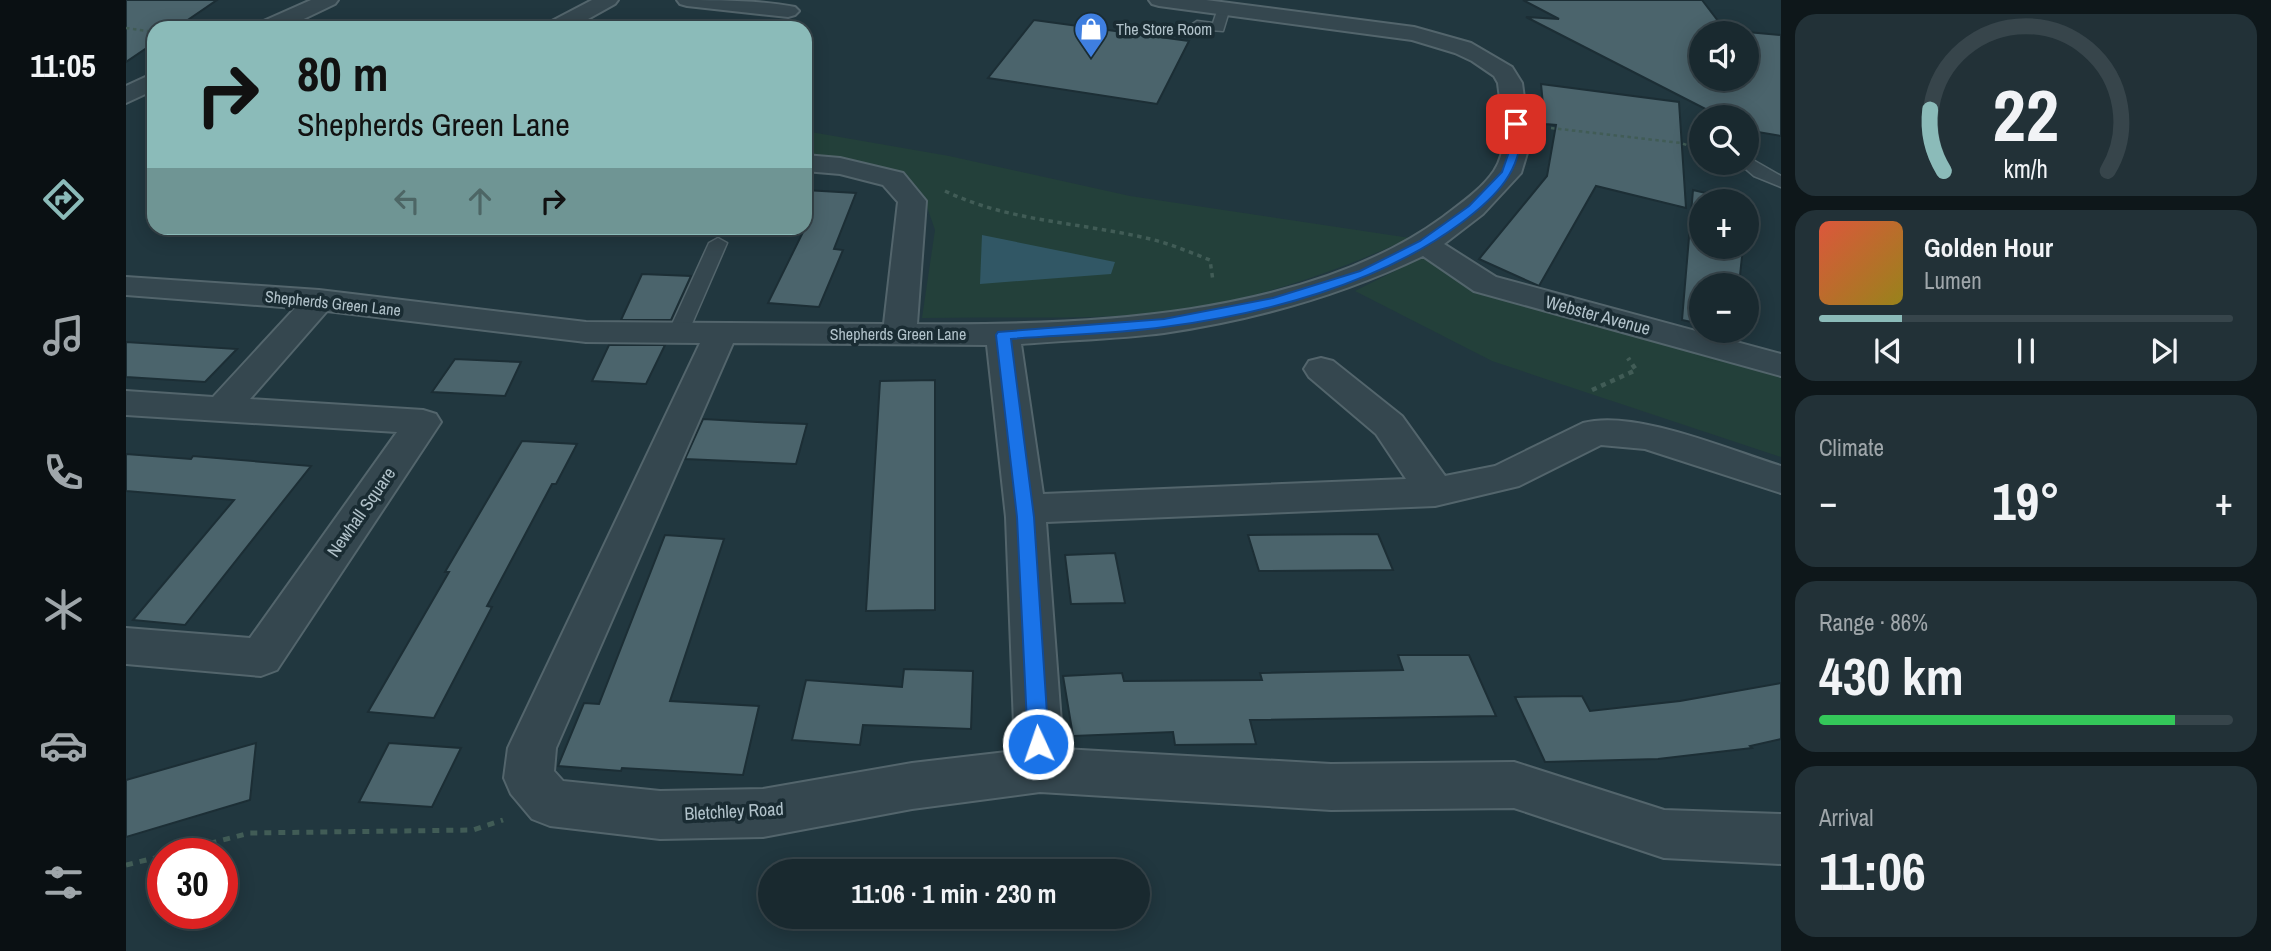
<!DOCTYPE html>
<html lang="en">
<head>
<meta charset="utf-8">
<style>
	body { margin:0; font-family:"Archivo Narrow",sans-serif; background:#223137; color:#f1f3f6; height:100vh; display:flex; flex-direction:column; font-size:26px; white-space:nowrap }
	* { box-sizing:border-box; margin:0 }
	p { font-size:23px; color:#9fa6aa }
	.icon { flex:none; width:38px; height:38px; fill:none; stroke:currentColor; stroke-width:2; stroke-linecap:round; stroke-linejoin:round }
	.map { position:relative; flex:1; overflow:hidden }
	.drawer { display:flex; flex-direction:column; gap:14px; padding:14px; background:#0e171a; width:490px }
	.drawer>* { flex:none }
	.guide { position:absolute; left:21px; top:21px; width:665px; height:214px; border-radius:21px; box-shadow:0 4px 18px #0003,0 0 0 2px #37454b; background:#8bbbb9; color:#111; overflow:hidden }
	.tools { position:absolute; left:1563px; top:21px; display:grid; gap:14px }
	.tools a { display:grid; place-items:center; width:70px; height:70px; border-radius:50%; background:#19292f; box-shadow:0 4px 18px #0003,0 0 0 2px #37454b; font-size:35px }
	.speed { position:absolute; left:21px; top:838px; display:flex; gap:14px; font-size:35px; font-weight:700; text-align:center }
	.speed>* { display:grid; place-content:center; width:91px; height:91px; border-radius:50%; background:#19292f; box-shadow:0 4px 18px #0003,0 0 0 2px #37454b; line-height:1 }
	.speed .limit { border:10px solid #d22; background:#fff; color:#111 }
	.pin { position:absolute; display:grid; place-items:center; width:60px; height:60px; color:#fff; margin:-30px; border-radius:14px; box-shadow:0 4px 10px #0006 }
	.me { position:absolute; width:77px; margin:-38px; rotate:357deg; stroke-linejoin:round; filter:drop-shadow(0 0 5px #0008) }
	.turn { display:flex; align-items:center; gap:24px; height:147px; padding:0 35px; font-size:32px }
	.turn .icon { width:91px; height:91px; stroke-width:2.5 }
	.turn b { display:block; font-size:49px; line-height:60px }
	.lanes { display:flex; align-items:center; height:66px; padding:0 35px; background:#0003; justify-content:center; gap:35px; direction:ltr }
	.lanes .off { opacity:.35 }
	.big { font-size:52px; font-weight:700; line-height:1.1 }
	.drawer .tile { flex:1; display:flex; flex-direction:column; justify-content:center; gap:10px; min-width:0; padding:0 24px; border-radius:21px; background:#223137 }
	.drawer .dial { align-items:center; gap:0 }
	.dial svg { height:182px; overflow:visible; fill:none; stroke:#37454b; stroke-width:7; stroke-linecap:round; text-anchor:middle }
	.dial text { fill:#f1f3f6; stroke:none }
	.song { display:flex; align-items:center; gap:21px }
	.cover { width:84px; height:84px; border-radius:10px; background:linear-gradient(135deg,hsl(10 70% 55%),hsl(50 70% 35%)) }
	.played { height:7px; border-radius:4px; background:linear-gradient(90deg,#8bbbb9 20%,#37454b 20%) }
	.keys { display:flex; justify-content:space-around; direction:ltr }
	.heat { display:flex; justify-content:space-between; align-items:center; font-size:38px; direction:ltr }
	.charge { height:10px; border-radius:5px; background:linear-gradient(90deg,#34c759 86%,#37454b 0) }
	.trip { position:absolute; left:632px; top:859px; width:392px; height:70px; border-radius:35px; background:#19292f; box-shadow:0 4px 18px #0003,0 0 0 2px #37454b; font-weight:700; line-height:70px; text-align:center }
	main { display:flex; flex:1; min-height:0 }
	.dock { display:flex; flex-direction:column; width:126px; justify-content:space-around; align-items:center; background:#0a1013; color:#9fa6aa }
	.dock .icon { width:49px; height:49px }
	.dock .selected { color:#8bbbb9 }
	.dock b { font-size:32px; color:#f1f3f6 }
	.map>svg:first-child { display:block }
	.green { fill:#23403a }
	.water { fill:#315765 }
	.building { fill:#4b646c; stroke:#1c2e35; stroke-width:2; fill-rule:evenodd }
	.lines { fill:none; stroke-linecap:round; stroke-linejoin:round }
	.lane-casing { stroke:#53656c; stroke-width:3 }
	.street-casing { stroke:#53656c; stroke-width:4 }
	.path-far3 { stroke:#415c56; stroke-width:2.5; stroke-dasharray:3.5 3.5; stroke-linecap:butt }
	.path-far2 { stroke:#415c56; stroke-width:3.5; stroke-dasharray:4.5 4.5; stroke-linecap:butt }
	.path-far1 { stroke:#415c56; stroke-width:4.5; stroke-dasharray:5 5; stroke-linecap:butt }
	.path { stroke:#415c56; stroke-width:5; stroke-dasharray:7 7; stroke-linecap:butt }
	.lane { fill:#35474f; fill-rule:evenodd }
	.street { fill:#35474f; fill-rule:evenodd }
	.route { fill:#1a73e8; stroke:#114b97; stroke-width:2 }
	.labels { text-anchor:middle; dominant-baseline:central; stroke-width:7; stroke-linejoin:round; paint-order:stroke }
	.far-poi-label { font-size:16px; fill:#b1c2ca; stroke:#1a2c33; text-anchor:start }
	.far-street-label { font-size:16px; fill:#b1c2ca; stroke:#1a2c33 }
	.street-label { font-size:18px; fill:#b1c2ca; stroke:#1a2c33 }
</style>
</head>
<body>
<main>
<nav class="dock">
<b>11:05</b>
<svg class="icon selected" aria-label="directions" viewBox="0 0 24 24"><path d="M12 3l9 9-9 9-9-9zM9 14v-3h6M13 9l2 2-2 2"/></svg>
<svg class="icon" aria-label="music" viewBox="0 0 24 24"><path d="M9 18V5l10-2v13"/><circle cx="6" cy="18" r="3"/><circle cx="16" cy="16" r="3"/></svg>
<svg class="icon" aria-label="phone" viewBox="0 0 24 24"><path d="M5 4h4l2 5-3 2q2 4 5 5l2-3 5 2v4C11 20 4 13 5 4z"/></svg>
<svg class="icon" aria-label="climate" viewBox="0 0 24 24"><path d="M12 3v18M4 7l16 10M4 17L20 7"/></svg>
<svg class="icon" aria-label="car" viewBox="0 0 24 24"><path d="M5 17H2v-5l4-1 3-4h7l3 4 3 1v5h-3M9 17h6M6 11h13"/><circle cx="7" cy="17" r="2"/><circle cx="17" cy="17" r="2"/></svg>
<svg class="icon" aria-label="filters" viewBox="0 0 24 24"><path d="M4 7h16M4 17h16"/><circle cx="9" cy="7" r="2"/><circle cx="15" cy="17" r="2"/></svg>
</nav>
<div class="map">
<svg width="1655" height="951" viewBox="0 0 1655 951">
	<rect width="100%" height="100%" fill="#21373f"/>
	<g class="green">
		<path d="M 679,131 L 823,156 L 1004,196 L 1284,238 C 1201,276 1112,306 1020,314 C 948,320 869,316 796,318 L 809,230 L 799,201 L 731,161 L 679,157 Z"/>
		<polygon points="1299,256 1655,373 1655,457 1366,361 1229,291"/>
	</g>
	<polygon class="water" points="856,235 989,262 985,274 854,284"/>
	<g class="building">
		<polygon points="0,0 91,0 50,28 28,28 28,43 0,62"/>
		<path d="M 1397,0 L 1576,0 L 1599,30 L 1655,35 L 1655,136 L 1620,130 L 1620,117 L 1595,117 L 1400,17 L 1433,19 ZM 1575,33 L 1620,33 L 1620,79 L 1575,79 Z"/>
		<polygon points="908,20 1063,41 1031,104 862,78"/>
		<polygon points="1415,84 1553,102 1560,208 1470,186 1413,286 1353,259 1421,176 1430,125 1419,124"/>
		<polygon points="679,190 730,193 708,249 717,250 693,307 642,303 679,228"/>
		<polygon points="1567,190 1614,201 1575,201 1575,247 1617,247 1613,285 1575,285 1575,324 1556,320"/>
		<polygon points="516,274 565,276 545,320 495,320"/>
		<polygon points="0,342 111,349 79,382 0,377"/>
		<polygon points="483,345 539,345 520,384 466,381"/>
		<polygon points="329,359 395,362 379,396 306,392"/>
		<polygon points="809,380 809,610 740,611 754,381"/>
		<polygon points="577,419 631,422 681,424 670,464 559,459"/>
		<polygon points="396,441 451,444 430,484 426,484 361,606 366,607 308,718 242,712 323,572 319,572"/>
		<polygon points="0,454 65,459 67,456 185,466 59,625 7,620 108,500 0,491"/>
		<polygon points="1252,534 1267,570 1133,571 1122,535"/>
		<polygon points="539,535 598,539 544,701 633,706 617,775 496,768 495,771 432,766 458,703 473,704"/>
		<polygon points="989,553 999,603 945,604 939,555"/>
		<polygon points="1272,655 1343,655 1370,716 1124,720 1130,744 1049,745 1047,732 947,736 937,676 996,673 998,681 1136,680 1134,673 1277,670"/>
		<polygon points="778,669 847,671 845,729 737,725 734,745 666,740 680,680 776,687"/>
		<polygon points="1655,683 1655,739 1624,746 1626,748 1532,759 1419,762 1389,697 1456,696 1464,711 1554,701"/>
		<polygon points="130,743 124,800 0,837 0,780"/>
		<polygon points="263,743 335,748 306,807 233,802"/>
	</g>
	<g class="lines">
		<g class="lane-casing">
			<g id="lane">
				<polygon points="1098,4 1104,8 1097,31 1071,29 1065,25 1071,21 1087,23 1092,8"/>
				<polygon points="157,17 189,25 190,28 169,28 153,24 153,18"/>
				<polygon points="1620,156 1655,176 1655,187 1628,176 1614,164 1620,163"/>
				<polygon points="592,238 601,243 562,333 552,339 545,337 542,333 583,243"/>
			</g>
		</g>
		<g class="street-casing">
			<g id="street">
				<polygon points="185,0 212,0 209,4 159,28 130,28 133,23"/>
				<polygon points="466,0 492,0 489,4 446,28 419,28 422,23"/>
				<path d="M 551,0 C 590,0 631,0 669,7 L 673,11 L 669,15 L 662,17 L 561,6 L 554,4 Z"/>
				<path d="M 1023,0 L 1080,0 L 1288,27 L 1345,43 L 1386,67 L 1396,83 L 1404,143 L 1395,173 L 1357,214 L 1318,244 L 1370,277 L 1655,354 L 1655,376 L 1348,291 L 1297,256 C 1216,295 1127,320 1038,333 C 991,339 942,340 895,344 L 917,494 L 1280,479 L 1250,434 L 1183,377 L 1178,369 L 1183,361 L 1195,358 L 1207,361 L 1276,416 L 1319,476 L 1369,466 L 1457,423 C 1509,409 1603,450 1655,466 L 1655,493 L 1519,449 L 1475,445 L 1393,486 L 1309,506 L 920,522 L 937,749 L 1205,764 L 1388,762 L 1538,810 L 1655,814 L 1655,864 L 1538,858 L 1388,808 L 1205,810 L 914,792 L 786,809 L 637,837 L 534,839 L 424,826 L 406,819 L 385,794 L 378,778 L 382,748 L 574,343 L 460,342 L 201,311 L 124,399 L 297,410 L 310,414 L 315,422 L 151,670 L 135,676 L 0,664 L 0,628 L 124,638 L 271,432 L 0,415 L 0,391 L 87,397 L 169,308 L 0,295 L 0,277 L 193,290 L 460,322 L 758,324 L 772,202 L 757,185 L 714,174 L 679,171 L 679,155 L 714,158 L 777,173 L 800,201 L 791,324 C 956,326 1179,318 1317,217 C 1334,204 1356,189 1368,171 C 1385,146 1375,111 1372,83 L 1368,76 L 1346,61 L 1329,53 L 1286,40 L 1033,6 L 1026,4 ZM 607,343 L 861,345 L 880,517 L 889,751 L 786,763 L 637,789 L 534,791 L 437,781 L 428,771 L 430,748 Z"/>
				<polygon points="28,73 28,90 0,103 0,86"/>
			</g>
		</g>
		<g class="path-far3">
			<polyline points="0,28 28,32"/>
			<polyline points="1425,128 1555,143 1575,150"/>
		</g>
		<path class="path-far2" d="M 819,191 C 886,223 957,222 1028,240 C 1047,245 1066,253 1084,260 L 1087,281"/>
		<polyline class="path-far1" points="1466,390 1510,370 1502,358"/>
		<g class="path">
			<polyline points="43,854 124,833 347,830 377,820"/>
			<polyline points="0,865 37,856"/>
		</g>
		<use href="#lane" class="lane"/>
		<use href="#street" class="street"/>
	</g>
	<path class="route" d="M 1390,121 L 1395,124 C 1398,170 1370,197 1335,223 C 1253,284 1139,314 1038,327 C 988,334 935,335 885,339 L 908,517 L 923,744 L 920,751 L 912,753 L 905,751 L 902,744 L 891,517 L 870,335 L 872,332 L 1038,319 L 1147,298 L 1234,271 L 1294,241 L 1343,206 L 1376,172 L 1386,143 L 1385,124 Z"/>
	<defs>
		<g id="shop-pin" transform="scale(1.75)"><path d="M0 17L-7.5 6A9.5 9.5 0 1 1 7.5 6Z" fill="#3f7fe0" stroke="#1a2c33"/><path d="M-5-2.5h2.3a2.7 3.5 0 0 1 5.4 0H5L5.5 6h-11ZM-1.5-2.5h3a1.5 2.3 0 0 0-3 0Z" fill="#fff"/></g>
	</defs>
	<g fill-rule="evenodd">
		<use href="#shop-pin" x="965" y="29"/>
	</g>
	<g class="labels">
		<g class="far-poi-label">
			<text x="990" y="29">The Store Room</text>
		</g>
		<g class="far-street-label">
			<text transform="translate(207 303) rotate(6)">Shepherds Green Lane</text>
			<text x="772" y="334">Shepherds Green Lane</text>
		</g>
		<g class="street-label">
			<text transform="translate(1472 315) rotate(15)">Webster Avenue</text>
			<text transform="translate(235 512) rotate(-55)">Newhall Square</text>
			<text transform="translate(608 811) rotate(-3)">Bletchley Road</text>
		</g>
	</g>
</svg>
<div class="tools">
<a><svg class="icon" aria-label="sound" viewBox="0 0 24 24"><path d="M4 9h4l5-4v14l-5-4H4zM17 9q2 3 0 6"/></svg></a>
<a><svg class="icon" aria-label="search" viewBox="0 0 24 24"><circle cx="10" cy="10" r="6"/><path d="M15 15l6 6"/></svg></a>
<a>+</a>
<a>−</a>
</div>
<div class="speed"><div class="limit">30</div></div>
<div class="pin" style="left:1390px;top:124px;background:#d93025"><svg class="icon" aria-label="arrive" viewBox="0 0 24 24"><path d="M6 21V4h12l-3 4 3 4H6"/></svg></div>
<svg class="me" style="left:912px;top:744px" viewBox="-20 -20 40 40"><circle r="17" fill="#1a73e8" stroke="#fff" stroke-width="3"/><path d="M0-11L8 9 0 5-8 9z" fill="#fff"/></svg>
<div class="trip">11:06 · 1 min · 230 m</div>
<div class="guide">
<div class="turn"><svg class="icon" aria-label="right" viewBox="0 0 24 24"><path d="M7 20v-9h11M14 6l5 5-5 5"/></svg><div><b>80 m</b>Shepherds Green Lane</div></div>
<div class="lanes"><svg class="icon off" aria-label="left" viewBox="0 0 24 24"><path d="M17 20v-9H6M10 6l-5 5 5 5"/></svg><svg class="icon off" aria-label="ahead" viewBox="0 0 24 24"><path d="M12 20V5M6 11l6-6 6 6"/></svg><svg class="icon" aria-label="right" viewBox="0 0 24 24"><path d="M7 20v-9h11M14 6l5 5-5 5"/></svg></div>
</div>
</div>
<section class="drawer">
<div class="tile dial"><svg viewBox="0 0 100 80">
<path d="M14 69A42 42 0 1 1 86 69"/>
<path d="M14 69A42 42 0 0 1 8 42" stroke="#8bbbb9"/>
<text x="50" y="56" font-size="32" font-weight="700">22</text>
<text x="50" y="72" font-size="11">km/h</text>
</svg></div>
<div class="tile">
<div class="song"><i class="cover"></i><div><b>Golden Hour</b><p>Lumen</p></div></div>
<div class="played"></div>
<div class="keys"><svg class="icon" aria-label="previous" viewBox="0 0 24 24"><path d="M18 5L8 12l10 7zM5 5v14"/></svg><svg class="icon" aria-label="pause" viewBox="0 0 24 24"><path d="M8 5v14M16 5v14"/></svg><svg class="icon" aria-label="next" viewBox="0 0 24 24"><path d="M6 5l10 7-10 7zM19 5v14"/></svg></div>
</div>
<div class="tile"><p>Climate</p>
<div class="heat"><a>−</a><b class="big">19°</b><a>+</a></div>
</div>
<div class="tile"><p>Range · 86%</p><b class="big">430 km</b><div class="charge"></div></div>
<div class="tile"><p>Arrival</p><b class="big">11:06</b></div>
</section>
</main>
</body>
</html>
